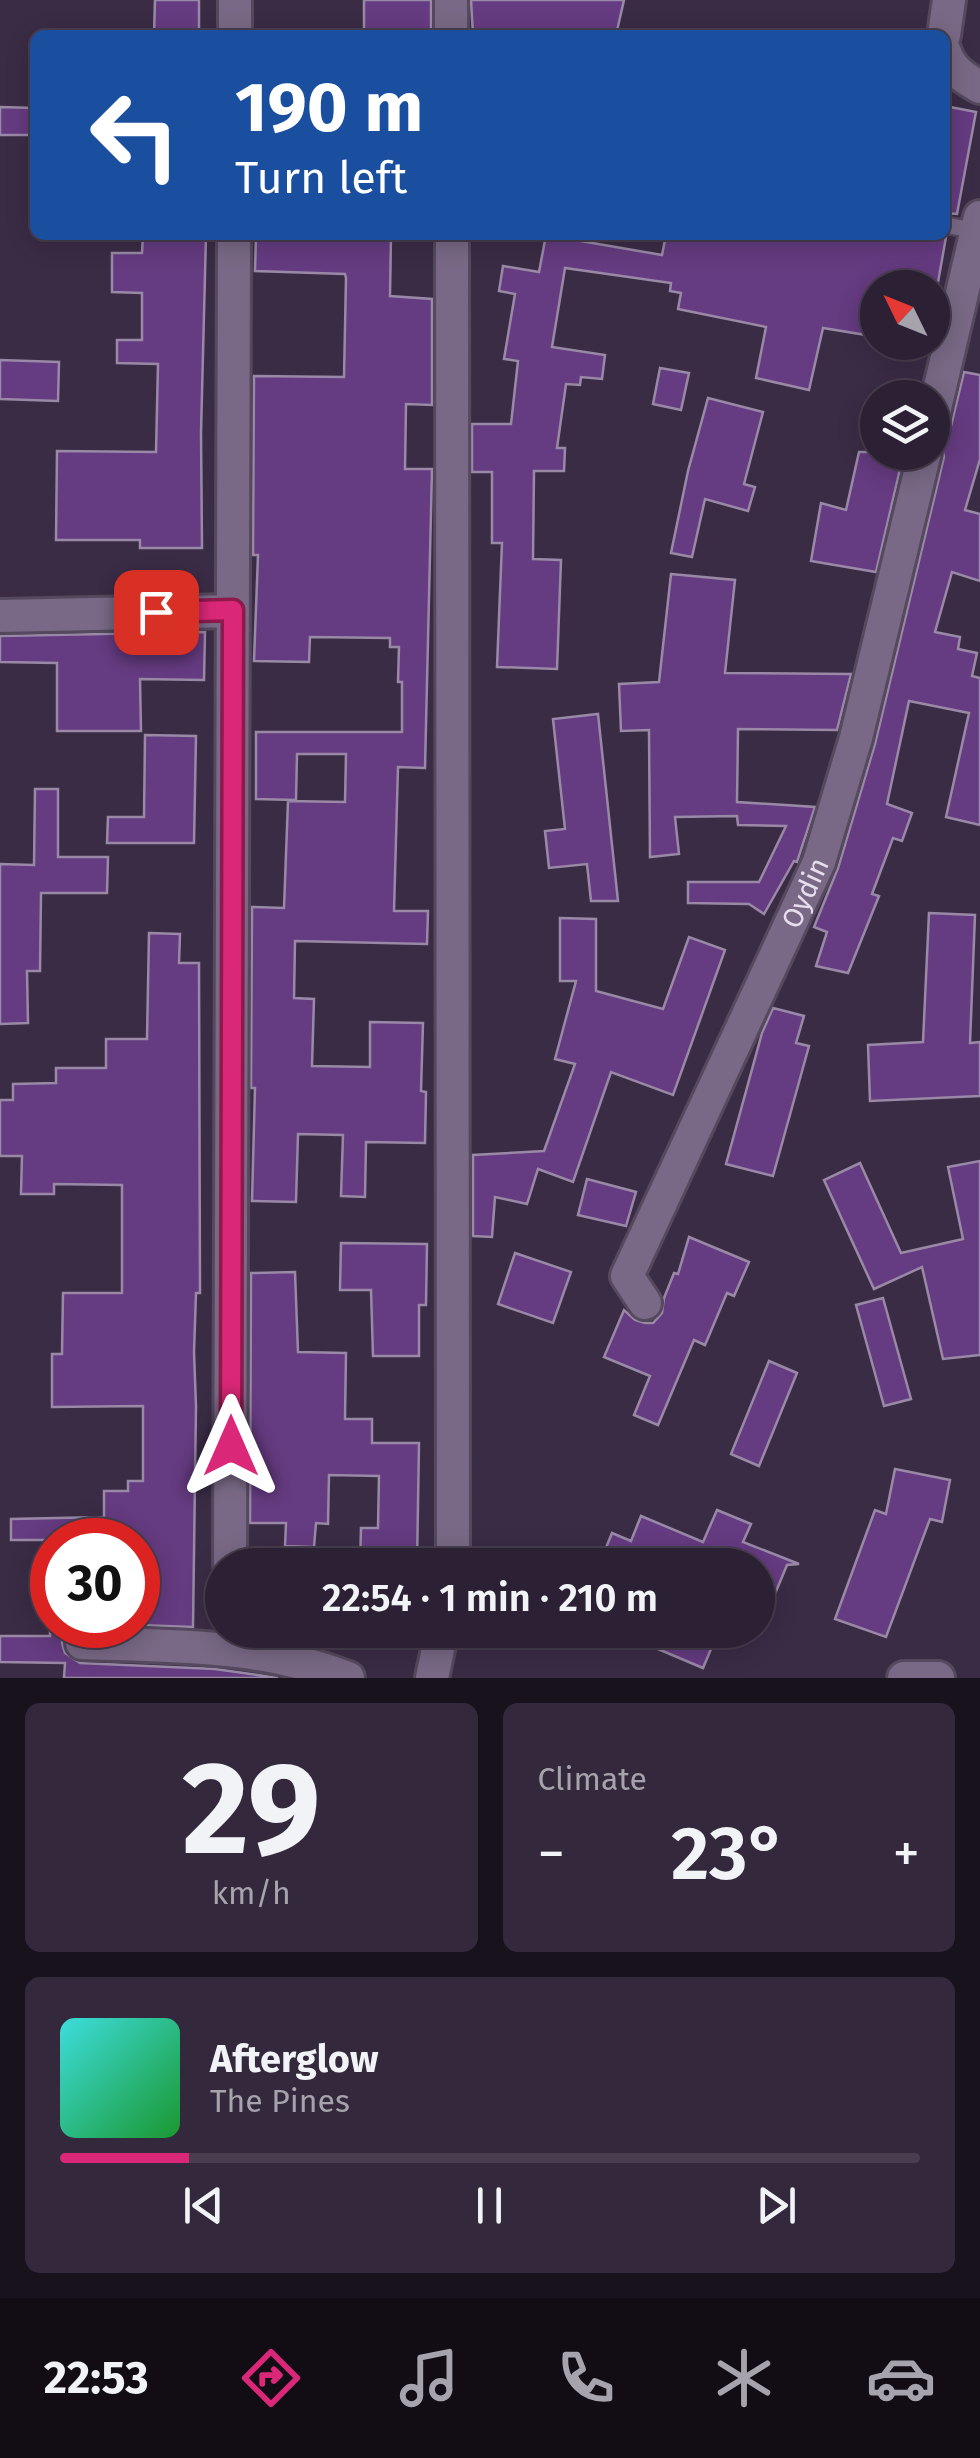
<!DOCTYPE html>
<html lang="en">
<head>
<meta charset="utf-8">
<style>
	body { margin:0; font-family:"Fira Sans",sans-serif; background:#34293c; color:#f1f3f6; height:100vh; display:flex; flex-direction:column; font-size:38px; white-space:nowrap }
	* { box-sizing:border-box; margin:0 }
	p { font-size:32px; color:#a6a3ac }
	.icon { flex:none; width:55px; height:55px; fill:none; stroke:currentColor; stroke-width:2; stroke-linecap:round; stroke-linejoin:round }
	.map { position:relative; height:1678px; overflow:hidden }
	.side { display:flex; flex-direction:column; gap:25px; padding:25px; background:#18121d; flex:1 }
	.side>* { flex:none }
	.top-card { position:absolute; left:30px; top:30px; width:920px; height:210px; border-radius:15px; box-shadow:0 5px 25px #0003,0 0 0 2px #483e4f; background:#1a4fa0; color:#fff; overflow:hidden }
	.needle { width:65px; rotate:313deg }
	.fabs { position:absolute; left:860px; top:270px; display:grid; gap:20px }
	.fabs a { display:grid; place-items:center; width:90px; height:90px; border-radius:50%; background:#2c2134; box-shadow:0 5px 25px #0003,0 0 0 2px #483e4f; font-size:50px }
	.speed { position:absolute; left:30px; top:1518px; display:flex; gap:20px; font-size:50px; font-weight:700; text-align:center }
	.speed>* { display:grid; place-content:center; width:130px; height:130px; border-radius:50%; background:#2c2134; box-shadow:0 5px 25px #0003,0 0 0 2px #483e4f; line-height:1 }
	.speed .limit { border:15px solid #d22; background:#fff; color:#111 }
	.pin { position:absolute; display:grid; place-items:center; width:85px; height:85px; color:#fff; margin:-42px; border-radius:20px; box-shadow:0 5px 15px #0006 }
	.me { position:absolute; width:110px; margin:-55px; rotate:0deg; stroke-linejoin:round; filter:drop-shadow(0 0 8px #0008) }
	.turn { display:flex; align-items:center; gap:35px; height:210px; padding:0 40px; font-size:45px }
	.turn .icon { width:130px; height:130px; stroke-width:2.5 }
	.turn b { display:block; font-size:70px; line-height:85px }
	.big { font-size:75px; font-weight:600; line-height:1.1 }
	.side .tile { flex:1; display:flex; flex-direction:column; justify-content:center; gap:15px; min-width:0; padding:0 35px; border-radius:15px; background:#34293c }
	.side .dial { align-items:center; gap:0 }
	.dial b { font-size:130px; line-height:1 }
	.song { display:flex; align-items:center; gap:30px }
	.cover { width:120px; height:120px; border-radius:15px; background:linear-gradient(135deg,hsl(180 70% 55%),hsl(130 70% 35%)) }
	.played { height:10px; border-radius:5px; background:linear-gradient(90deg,#db2777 15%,#483e4f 15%) }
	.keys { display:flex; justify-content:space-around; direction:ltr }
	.heat { display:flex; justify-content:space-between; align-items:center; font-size:55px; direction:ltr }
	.side .tiles { flex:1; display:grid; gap:25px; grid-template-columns:1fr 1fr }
	.tile:last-child { grid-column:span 2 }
	.trip { position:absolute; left:205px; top:1548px; width:570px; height:100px; border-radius:50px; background:#2c2134; box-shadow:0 5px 25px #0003,0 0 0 2px #483e4f; font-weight:600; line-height:100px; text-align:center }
	.tab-bar { display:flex; height:160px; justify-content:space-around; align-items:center; background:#120d15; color:#a6a3ac }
	.tab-bar .icon { width:70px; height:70px }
	.tab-bar .on { color:#db2777 }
	.tab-bar b { font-size:45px; color:#f1f3f6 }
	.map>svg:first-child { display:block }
	.building { fill:#653b81; stroke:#9989a7; stroke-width:2.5 }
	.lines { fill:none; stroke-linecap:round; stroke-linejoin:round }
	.lane-casing { stroke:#55495e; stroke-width:20 }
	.street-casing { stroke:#55495e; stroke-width:38 }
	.lane { stroke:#796986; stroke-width:15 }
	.street { stroke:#796986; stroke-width:32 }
	.route-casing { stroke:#8e194d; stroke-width:25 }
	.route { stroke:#db2777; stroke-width:18 }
	.labels { text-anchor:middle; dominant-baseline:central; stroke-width:10; stroke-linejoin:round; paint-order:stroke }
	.street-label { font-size:28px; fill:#e6deee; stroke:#30233b }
</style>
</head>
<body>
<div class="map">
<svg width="980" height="1678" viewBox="0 0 980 1678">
	<rect width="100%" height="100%" fill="#3b2c46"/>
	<g class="building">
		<polygon points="155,0 199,0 199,35 154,35"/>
		<polygon points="364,0 431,0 431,33 364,34"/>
		<polygon points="471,0 624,0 616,35 473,35"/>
		<polygon points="945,106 976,112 957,214 945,213"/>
		<polygon points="0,107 35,108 35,135 0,135"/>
		<polygon points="143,235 206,235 201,433 202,548 140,548 140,540 56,540 57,451 156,452 158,364 117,363 117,340 142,340 142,293 112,292 112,253 142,253"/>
		<polygon points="256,235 391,235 390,296 432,299 432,405 406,404 405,469 432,469 425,768 398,767 394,911 428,911 427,944 295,941 294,998 314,999 312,1066 370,1067 370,1022 423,1023 421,1091 426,1092 425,1143 366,1142 365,1197 341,1196 343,1135 298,1134 296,1202 252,1201 255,1088 251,1088 252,907 284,908 288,801 345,802 346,754 297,754 296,800 256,799 256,732 402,732 402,682 398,682 399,647 390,647 390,638 310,637 309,662 254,661 258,555 253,555 254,376 344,377 346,278 345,274 255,271"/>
		<polygon points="546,235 662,255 666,235 946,237 937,288 878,288 878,337 823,328 809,390 756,378 766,327 678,309 681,293 670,291 671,283 565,268 552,347 605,355 602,379 581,377 580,385 566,384 557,448 565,448 564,471 534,471 533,559 561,560 557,669 497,667 502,543 492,543 492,472 472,472 472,424 511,424 518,361 504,359 515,294 499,291 503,266 539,272"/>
		<polygon points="0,360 59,362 58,401 0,399"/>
		<polygon points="660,368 689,373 681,410 653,404"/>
		<polygon points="964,372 980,375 980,459 965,510 980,514 980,581 952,572 935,632 960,637 958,649 977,653 972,676 980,678 980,825 946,817 969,713 909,701 887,804 912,813 902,841 893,838 872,894 879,896 848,973 816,966 827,932 814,927 838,868 875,744 944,457 940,440 951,426"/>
		<polygon points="708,398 763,412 744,484 755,487 748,511 705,499 692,557 671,553 688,471"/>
		<polygon points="859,452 904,452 876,572 811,561 821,503 846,510"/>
		<polygon points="671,574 735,580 725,673 851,674 837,730 738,729 737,802 815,807 797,862 794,861 764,914 749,904 688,903 688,882 759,882 786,826 738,825 737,816 675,817 679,854 650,857 649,730 621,731 619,684 659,682"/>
		<polygon points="205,632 204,680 140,679 141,731 57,731 57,663 0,662 0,636"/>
		<polygon points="598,714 618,901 591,901 587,864 549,868 545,831 565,829 553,719"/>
		<polygon points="145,735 196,736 194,843 107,843 108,817 144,817"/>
		<polygon points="35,789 58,789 58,857 108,857 107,893 41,893 40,971 27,971 28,1023 0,1024 0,864 34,865"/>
		<polygon points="929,913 975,915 970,1043 980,1042 980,1096 870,1101 868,1045 923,1042"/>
		<polygon points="560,918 596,919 596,991 663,1009 689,937 725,950 673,1095 611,1072 573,1182 538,1169 527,1204 495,1197 492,1237 473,1236 473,1155 544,1151 575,1064 555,1059 576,981 560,981"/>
		<polygon points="149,933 180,934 179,963 199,963 200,1293 196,1293 194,1352 196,1406 193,1627 138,1625 138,1540 11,1540 11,1519 104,1517 104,1491 128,1491 128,1481 143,1481 143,1406 52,1407 52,1354 62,1354 63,1293 122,1293 122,1185 54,1184 54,1194 21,1194 22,1156 0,1156 0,1100 13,1100 13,1084 56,1083 56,1068 106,1068 106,1039 147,1039"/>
		<polygon points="773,1008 804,1016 796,1043 809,1046 773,1176 726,1164 762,1033"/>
		<polygon points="980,1161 980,1355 943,1359 922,1267 874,1289 824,1180 860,1163 901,1253 963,1239 948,1167"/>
		<polygon points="587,1179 636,1192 626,1226 578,1215"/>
		<polygon points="689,1237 749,1262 734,1296 727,1293 705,1345 694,1340 658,1425 634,1415 650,1376 604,1357 624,1310 635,1320 645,1323 653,1323 662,1313 664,1298 674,1273 678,1274"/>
		<polygon points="341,1243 427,1244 426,1305 419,1305 419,1356 373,1356 371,1290 340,1290"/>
		<polygon points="515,1253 571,1272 553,1323 498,1304"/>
		<polygon points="295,1272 298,1352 346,1353 345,1419 372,1419 372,1443 419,1443 417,1565 360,1565 361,1528 378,1528 379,1476 329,1475 328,1524 316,1523 314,1547 285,1546 286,1523 250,1523 251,1273"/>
		<polygon points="883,1298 911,1399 884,1406 856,1305"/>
		<polygon points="769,1361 797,1373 759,1466 731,1454"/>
		<polygon points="895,1469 950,1480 942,1522 930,1519 886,1637 835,1619 875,1510 886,1514"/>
		<polygon points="717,1510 751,1524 743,1542 799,1564 787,1565 758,1635 758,1565 599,1565 612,1533 631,1541 641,1516 703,1542"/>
		<polygon points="50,1625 74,1625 66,1632 62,1643 65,1653 80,1663 215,1669 278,1678 64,1678 65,1663 0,1662 0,1636 50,1636"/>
		<polygon points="667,1630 719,1630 703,1668 658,1649"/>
	</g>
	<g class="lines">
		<g class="lane-casing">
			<polyline id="lane" points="945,225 978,231"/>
		</g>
		<g class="street-casing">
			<g id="street">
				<polyline points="451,0 451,35"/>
				<polyline points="235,35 235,0"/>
				<polyline points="944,35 949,0"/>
				<path d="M 945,52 C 951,70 964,78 980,87"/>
				<polyline points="452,235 453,1565"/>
				<polyline points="932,421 980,217"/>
				<polyline points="0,616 233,611"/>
				<path id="s1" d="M 645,1303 L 627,1276 L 819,862 L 856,738 L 925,452"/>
				<polyline points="230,1565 234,235"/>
				<path d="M 82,1643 C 172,1646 262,1644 348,1678"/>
				<polyline points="432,1678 442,1630"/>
				<polyline points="904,1678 938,1678"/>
			</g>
		</g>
		<use href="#lane" class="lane"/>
		<use href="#street" class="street"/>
	</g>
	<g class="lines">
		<g class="route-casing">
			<polyline id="route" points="156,612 233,610 231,1446"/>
		</g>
		<use href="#route" class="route"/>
	</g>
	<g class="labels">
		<g class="street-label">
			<text stroke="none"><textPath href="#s1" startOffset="455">Oydin</textPath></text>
		</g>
	</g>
</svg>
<div class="fabs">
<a><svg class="needle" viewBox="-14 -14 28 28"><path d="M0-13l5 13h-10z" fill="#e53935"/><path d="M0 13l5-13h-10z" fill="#a6a3ac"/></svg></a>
<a><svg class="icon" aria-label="layers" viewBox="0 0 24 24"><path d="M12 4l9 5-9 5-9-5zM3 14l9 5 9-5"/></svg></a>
</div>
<div class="speed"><div class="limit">30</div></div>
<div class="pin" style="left:156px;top:612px;background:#d93025"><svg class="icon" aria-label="arrive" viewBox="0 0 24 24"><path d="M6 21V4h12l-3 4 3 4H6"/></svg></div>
<svg class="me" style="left:231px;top:1446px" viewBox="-20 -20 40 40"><path d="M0-17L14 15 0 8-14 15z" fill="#db2777" stroke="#fff" stroke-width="4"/></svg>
<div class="trip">22:54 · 1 min · 210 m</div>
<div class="top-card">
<div class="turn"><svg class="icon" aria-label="left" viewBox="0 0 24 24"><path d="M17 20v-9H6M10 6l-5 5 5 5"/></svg><div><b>190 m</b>Turn left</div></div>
</div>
</div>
<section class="side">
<div class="tiles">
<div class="tile dial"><b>29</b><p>km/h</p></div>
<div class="tile"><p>Climate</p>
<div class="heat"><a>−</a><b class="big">23°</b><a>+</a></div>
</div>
<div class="tile">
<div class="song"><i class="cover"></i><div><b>Afterglow</b><p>The Pines</p></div></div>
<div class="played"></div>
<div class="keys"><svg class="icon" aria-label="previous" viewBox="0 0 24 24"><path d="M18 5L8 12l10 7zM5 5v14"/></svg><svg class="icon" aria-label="pause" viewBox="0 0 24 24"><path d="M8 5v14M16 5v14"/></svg><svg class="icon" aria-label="next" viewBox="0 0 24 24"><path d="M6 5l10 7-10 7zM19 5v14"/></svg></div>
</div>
</div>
</section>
<nav class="tab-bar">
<b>22:53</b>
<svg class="icon on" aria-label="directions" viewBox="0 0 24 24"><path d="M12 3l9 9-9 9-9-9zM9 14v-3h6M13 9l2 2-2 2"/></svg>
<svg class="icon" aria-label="music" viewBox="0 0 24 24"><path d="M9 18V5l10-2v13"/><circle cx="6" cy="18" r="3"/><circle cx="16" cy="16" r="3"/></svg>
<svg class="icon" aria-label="phone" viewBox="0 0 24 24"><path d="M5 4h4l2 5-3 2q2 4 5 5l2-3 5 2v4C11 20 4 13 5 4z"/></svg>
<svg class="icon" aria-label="climate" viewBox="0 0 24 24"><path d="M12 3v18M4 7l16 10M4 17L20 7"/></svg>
<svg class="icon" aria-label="car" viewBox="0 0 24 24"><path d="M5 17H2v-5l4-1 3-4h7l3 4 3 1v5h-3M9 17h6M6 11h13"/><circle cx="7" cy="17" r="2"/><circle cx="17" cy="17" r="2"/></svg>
</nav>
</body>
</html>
